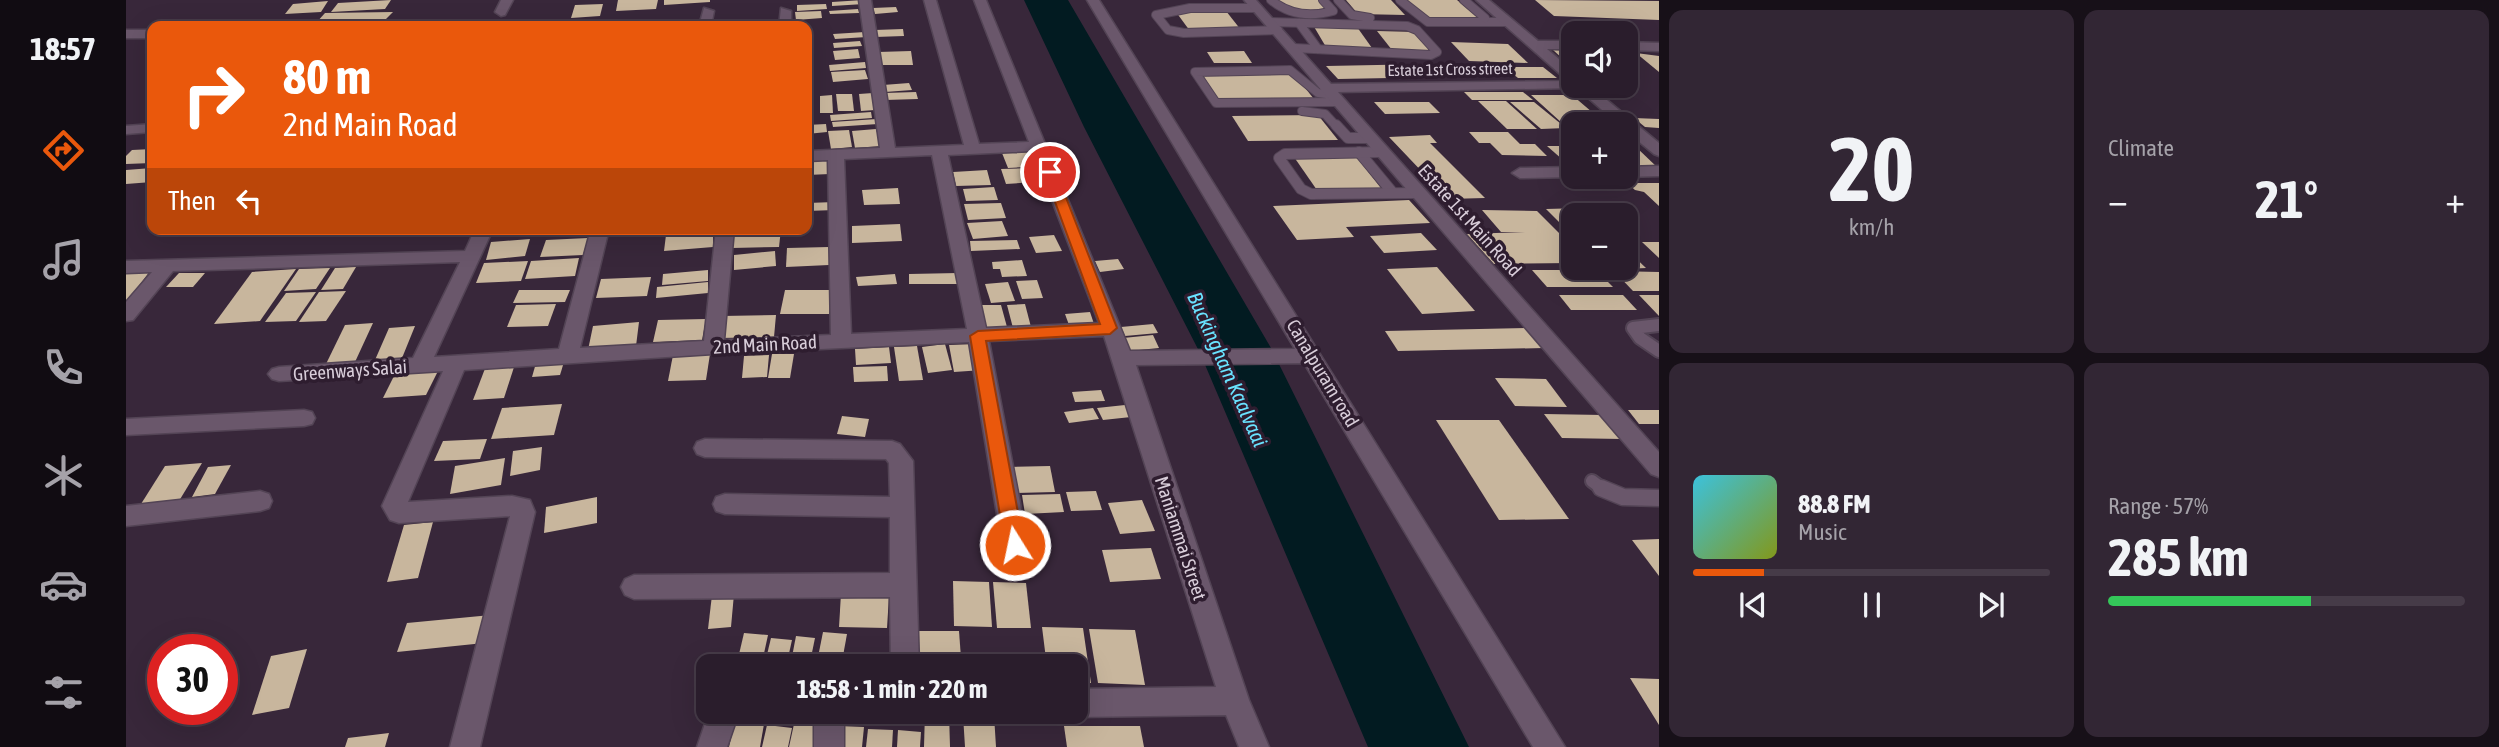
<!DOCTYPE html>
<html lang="en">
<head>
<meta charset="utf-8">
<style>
	body { margin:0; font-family:"Asap Condensed",sans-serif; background:#322634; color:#f1f3f6; height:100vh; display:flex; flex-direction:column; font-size:26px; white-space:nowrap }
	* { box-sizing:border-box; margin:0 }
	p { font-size:23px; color:#a5a2a9 }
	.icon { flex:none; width:38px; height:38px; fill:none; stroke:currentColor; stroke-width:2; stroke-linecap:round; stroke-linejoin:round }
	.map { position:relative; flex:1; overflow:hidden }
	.sheet { display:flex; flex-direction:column; gap:10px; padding:10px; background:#171018; width:840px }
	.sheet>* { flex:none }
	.banner { position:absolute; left:21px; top:21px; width:665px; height:214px; border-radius:14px; box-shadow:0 7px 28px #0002,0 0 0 2px #463b48; background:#ea580c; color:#fff; overflow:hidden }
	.controls { position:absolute; left:1435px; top:21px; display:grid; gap:14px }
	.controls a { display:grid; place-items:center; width:77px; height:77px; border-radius:14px; background:#2a1d2c; box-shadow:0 7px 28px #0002,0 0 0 2px #463b48; font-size:35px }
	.speed { position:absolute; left:21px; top:634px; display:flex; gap:14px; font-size:35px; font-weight:700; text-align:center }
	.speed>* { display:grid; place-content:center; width:91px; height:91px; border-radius:50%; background:#2a1d2c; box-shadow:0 7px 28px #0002,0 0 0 2px #463b48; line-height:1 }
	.speed .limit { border:10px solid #d22; background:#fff; color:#111 }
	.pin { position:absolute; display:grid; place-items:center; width:60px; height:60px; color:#fff; margin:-30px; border:4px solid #fff; border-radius:50%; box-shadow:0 2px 7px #0007 }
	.me { position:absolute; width:77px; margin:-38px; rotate:350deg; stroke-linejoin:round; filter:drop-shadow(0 0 5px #0008) }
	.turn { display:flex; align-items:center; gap:24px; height:147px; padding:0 21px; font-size:32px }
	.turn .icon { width:91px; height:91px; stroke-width:2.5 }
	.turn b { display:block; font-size:49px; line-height:60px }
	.then { display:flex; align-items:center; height:66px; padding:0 21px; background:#0003; gap:14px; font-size:26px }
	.big { font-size:52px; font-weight:700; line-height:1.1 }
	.sheet .card { flex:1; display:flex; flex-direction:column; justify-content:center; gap:10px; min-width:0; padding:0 24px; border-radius:14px; background:#322634 }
	.sheet .dial { align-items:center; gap:0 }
	.dial b { font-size:91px; line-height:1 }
	.song { display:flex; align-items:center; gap:21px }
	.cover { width:84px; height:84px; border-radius:10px; background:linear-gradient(135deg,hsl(190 70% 55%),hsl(70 70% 35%)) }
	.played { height:7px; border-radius:4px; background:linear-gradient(90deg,#ea580c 20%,#463b48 20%) }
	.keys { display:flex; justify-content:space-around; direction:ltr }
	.heat { display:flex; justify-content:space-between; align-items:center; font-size:38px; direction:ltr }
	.charge { height:10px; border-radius:5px; background:linear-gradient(90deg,#34c759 57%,#463b48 0) }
	.sheet .tiles { flex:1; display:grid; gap:10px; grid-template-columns:repeat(2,1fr) }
	.trip { position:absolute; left:570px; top:654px; width:392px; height:70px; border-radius:14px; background:#2a1d2c; box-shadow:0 7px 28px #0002,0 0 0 2px #463b48; font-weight:700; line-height:70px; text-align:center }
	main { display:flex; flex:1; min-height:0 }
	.tabs { display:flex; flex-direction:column; width:126px; justify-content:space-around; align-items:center; background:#110c12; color:#a5a2a9 }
	.tabs .icon { width:49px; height:49px }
	.tabs .on { color:#ea580c }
	.tabs b { font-size:32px; color:#f1f3f6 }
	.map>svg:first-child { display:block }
	.water { fill:#021b21 }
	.building { fill:#c8b69d }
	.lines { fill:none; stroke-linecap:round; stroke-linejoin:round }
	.lane-far3-casing { stroke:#534455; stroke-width:10 }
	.lane-far2-casing { stroke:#534455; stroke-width:12 }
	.lane-far1-casing { stroke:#534455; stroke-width:16 }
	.lane-casing { stroke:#534455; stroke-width:19 }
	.street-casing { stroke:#534455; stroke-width:3 }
	.lane-far3 { stroke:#6a576b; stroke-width:8 }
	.lane-far2 { stroke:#6a576b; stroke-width:10 }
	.lane-far1 { stroke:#6a576b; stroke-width:12 }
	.lane { stroke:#6a576b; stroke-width:16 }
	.street { fill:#6a576b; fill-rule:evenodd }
	.route { fill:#ea580c; stroke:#983908; stroke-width:2 }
	.labels { text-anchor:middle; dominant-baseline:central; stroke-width:7; stroke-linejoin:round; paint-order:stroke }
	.far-street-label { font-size:16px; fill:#d8cdd9; stroke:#2e1d2f }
	.street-label { font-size:19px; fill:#d8cdd9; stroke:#2e1d2f }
	.water-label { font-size:21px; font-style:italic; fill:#69e3ff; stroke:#2e1d2f }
</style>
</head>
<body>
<main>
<nav class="tabs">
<b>18:57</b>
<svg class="icon on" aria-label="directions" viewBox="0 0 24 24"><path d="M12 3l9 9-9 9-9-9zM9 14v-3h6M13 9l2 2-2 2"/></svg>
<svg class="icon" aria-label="music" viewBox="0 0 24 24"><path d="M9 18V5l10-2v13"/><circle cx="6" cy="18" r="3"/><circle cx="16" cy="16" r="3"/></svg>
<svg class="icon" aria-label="phone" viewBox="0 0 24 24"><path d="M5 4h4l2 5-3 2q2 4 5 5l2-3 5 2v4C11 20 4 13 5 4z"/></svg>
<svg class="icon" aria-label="climate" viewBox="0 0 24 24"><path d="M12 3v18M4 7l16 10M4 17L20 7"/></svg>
<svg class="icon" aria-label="car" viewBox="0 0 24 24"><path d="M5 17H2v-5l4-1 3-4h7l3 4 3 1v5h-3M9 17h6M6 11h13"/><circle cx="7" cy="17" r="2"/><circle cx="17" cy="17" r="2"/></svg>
<svg class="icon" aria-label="filters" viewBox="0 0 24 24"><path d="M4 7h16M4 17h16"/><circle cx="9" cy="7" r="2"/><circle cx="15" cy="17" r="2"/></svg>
</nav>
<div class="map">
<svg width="1533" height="747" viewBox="0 0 1533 747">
	<rect width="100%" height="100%" fill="#38273a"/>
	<polygon class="water" points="898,0 942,0 1145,348 1343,747 1242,747 1074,353 958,127"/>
	<g class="building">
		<polygon points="265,0 259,9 205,12 212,3"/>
		<polygon points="492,0 532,0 530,9 490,11"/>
		<polygon points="538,0 584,0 584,2 538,5"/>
		<polygon points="737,0 738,4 706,6 706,2"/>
		<polygon points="1150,0 1192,0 1202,10 1160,11"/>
		<polygon points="1220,0 1265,0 1279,15 1232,14"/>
		<polygon points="1278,0 1331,0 1355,20 1299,20"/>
		<polygon points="1409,0 1533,1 1533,20 1428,16"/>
		<polygon points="202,1 195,12 159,14 167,4"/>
		<polygon points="477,4 474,16 445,18 449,5"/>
		<polygon points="700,4 701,9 671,11 671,5"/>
		<polygon points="770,7 772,12 749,14 747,8"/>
		<polygon points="732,9 733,13 704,14 703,11"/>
		<polygon points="695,11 696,18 670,20 669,12"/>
		<polygon points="1100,11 1115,30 1064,31 1050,12"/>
		<polygon points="267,12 258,21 190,23 199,13"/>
		<polygon points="1187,25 1231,27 1246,48 1200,47"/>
		<polygon points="777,29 778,36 749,37 749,30"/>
		<polygon points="1477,30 1498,30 1512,42 1500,41 1500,33 1482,33"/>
		<polygon points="1251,31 1290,32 1306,51 1266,50"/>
		<polygon points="739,32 741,37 709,39 707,34"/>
		<polygon points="734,41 736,46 708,48 707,43"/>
		<polygon points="1325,42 1382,44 1402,63 1343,61"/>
		<polygon points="732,49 734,58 709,60 707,51"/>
		<polygon points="1427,50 1447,51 1447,68"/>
		<polygon points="785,51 787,65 753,65 752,52"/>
		<polygon points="1118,51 1126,63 1088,63 1081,52"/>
		<polygon points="1510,53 1533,56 1533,72"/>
		<polygon points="739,62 740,68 704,71 703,65"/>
		<polygon points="1302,64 1316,77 1212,79 1200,66"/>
		<polygon points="1378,67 1417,67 1431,78 1392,78"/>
		<polygon points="739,70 742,79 707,82 705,72"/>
		<polygon points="1167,73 1188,99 1093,101 1076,74"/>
		<polygon points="783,83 786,90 759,92 757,85"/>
		<polygon points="790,92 792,99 759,100 758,93"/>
		<polygon points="1338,92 1397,92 1407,100 1346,100"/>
		<polygon points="747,93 749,110 735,111 733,94"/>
		<polygon points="710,94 726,94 728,111 712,111"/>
		<polygon points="706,95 707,113 694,113 694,96"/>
		<polygon points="1405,95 1446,95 1480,124 1447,124 1447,133"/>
		<polygon points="1352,101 1380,101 1411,129 1381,129"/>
		<polygon points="1248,102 1303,102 1314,113 1259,114"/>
		<polygon points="1384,102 1408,102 1440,128 1415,129"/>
		<polygon points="745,112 746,118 705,121 704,115"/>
		<polygon points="1192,115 1212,140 1122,141 1106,116"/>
		<polygon points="1508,118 1533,119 1533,128 1519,127"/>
		<polygon points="751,119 752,124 707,127 706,122"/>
		<polygon points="700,124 701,132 681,134 681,125"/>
		<polygon points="750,129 755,146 729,148 726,131"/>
		<polygon points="723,130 726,147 705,149 702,131"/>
		<polygon points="1343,132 1382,132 1394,144 1409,144 1421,156 1376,155 1364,143 1353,143"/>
		<polygon points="1304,135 1311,143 1304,143 1359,198 1322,199 1263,137"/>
		<polygon points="1421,146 1447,146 1447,167 1445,167"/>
		<polygon points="1500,146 1509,146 1533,169 1500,168"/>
		<polygon points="26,149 26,163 0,164 0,156 6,150"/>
		<polygon points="908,151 914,166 882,168 876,153"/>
		<polygon points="1230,156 1258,192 1193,193 1168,157"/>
		<polygon points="703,160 704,174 681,175 681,161"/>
		<polygon points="26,168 26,182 0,184 0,170"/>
		<polygon points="904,168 910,182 880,184 875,169"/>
		<polygon points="861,170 865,185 830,186 827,172"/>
		<polygon points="1501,183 1533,183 1533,206 1518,192 1509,190"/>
		<polygon points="868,187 872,200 840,201 837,189"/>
		<polygon points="772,188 774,204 738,205 736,190"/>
		<polygon points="1283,200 1304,223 1220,227 1228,237 1171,240 1147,206"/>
		<polygon points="709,202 709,210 681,211 681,203"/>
		<polygon points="875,203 880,218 842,220 838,204"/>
		<polygon points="1456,208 1464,215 1447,215 1447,236 1420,209"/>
		<polygon points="1356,210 1411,211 1447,247 1447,263 1368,264 1341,234 1399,232 1375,232"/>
		<polygon points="876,221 882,236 847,239 841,223"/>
		<polygon points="774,224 776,241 726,243 726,226"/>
		<polygon points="655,229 653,247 606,248 609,230"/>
		<polygon points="587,231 587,247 538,251 540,235"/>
		<polygon points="1295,233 1311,250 1258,253 1244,236"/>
		<polygon points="928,235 936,251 910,253 903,237"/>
		<polygon points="462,238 457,255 414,257 420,240"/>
		<polygon points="404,239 399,256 360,260 365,242"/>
		<polygon points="891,240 894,249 845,251 844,241"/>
		<polygon points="1516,242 1533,242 1533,258"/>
		<polygon points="703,247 703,265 660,267 661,248"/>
		<polygon points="1500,249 1520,268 1500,269"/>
		<polygon points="649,251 650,266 608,270 608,255"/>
		<polygon points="453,258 449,276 399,279 405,261"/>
		<polygon points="992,259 998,269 974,272 969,261"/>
		<polygon points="896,260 901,276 876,277 874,269 867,269 866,262"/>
		<polygon points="402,261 395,281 350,283 358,263"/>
		<polygon points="230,267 217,289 195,290 209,268"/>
		<polygon points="1311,267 1349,311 1296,314 1261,269"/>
		<polygon points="204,268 190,289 158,291 173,269"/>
		<polygon points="170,269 134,321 88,324 126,272"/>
		<polygon points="582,270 582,281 536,285 537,274"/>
		<polygon points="1406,270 1470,270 1487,287 1421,287"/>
		<polygon points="24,271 0,303 0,273"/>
		<polygon points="1488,271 1533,272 1533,291 1507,291"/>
		<polygon points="53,273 79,273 67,287 40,287"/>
		<polygon points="832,273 832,284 783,284 783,274"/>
		<polygon points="769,274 771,284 732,286 730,277"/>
		<polygon points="525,277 521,296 470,298 475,279"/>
		<polygon points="911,280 917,298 896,299 890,281"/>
		<polygon points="582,282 582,293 530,298 531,287"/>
		<polygon points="882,282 889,301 865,303 859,284"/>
		<polygon points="393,290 444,290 439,302 387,303"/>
		<polygon points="659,290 706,290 703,314 654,314"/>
		<polygon points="220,291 200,321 173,322 193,292"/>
		<polygon points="190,292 170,321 139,322 160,293"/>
		<polygon points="1433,295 1497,295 1511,310 1445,310"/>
		<polygon points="1513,295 1533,295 1533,316"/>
		<polygon points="430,304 422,326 381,327 390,305"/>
		<polygon points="899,304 905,327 887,328 881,305"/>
		<polygon points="855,305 875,305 881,327 859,328"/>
		<polygon points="964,312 968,324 943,325 939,314"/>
		<polygon points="650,315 648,337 592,338 596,316"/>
		<polygon points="580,319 576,340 527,342 532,320"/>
		<polygon points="513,322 510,346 462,350 467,326"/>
		<polygon points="247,323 229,362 200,364 219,325"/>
		<polygon points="1027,324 1032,333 999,336 995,327"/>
		<polygon points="289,326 276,358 249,360 263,328"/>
		<polygon points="1402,328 1418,348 1272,351 1259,331"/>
		<polygon points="1027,335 1033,348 1003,351 997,338"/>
		<polygon points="819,344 826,370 802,373 796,347"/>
		<polygon points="851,344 857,370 828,372 823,345"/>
		<polygon points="791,346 797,380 773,381 768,347"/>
		<polygon points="763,347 765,363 730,365 729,349"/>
		<polygon points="584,354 580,380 542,381 547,355"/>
		<polygon points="646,354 668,354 664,378 642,378"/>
		<polygon points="643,355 641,377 616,378 618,356"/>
		<polygon points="438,362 434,375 406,377 410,363"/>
		<polygon points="389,364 378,398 347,400 360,366"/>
		<polygon points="761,366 762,381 728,382 727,367"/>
		<polygon points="312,371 300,395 257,398 270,372"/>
		<polygon points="1369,378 1420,379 1441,407 1389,406"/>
		<polygon points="975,390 979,401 949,402 946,392"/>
		<polygon points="436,404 428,435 365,439 376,408"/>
		<polygon points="999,405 1005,417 977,420 971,408"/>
		<polygon points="967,408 973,419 943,423 938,412"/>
		<polygon points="1502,410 1533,410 1533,424 1513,424"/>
		<polygon points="1418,414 1477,415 1496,439 1436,438"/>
		<polygon points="716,416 743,419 739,437 711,434"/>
		<polygon points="1310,420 1373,420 1443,519 1373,520"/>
		<polygon points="361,439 354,459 308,461 317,441"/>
		<polygon points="416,447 414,470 384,476 387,451"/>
		<polygon points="379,458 375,485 324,494 329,466"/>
		<polygon points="76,463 53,501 15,504 39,466"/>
		<polygon points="105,465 89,494 66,497 82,467"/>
		<polygon points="924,466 929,492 887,493 882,467"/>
		<polygon points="970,491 976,510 945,511 940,492"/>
		<polygon points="934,494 938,512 899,514 896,495"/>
		<polygon points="471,497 471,523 418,533 420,507"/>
		<polygon points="1016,500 1029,531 994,534 982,503"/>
		<polygon points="307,522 292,578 261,582 278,525"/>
		<polygon points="1533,539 1533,576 1506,540"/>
		<polygon points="1025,548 1035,579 984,582 976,550"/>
		<polygon points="827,581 863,582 866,627 828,626"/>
		<polygon points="867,582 900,583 905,628 871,628"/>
		<polygon points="608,594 605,627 582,629 586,595"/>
		<polygon points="715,594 763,595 761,628 713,627"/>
		<polygon points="365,615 358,643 271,652 281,623"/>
		<polygon points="916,627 957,628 965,683 950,683 950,667 921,667"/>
		<polygon points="963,629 1009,630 1019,685 972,683"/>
		<polygon points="792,631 833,631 835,658 792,658"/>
		<polygon points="697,632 721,634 715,667 690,667"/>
		<polygon points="618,633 642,635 635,667 610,667"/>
		<polygon points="670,636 689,638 683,667 664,667"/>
		<polygon points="645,638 666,640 660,667 638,667"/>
		<polygon points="181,649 163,708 126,715 145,656"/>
		<polygon points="1504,678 1533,679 1533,725"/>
		<polygon points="799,712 823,713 824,747 798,747"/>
		<polygon points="837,715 868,715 870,747 839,747"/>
		<polygon points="609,721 638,724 634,747 603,747"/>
		<polygon points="692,722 689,747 663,747 668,724"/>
		<polygon points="641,725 666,728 662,747 636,747"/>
		<polygon points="712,726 738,727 736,747 710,747"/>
		<polygon points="938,726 1014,726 1018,747 941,747"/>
		<polygon points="742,729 767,730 766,747 740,747"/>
		<polygon points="772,730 795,732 794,747 771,747"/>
		<polygon points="263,733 259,747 219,747 222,738"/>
	</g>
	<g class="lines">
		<g class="lane-far3-casing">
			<g id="lane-far3">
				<path d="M 1145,0 C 1163,15 1185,17 1207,11 L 1197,0"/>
				<polyline points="1212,0 1226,15 1244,18"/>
				<polyline points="1274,0 1302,22 1382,22"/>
				<polyline points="1338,0 1359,18"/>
				<polyline points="1131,8 1064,8 1030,15 1042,30 1058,33 1152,30"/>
				<polyline points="1144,22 1281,26 1291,30 1311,52 1305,55 1168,48"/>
				<polyline points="1173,23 1192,49"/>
				<polyline points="1208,95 1192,93 1164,70 1069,72 1090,103 1214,102"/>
				<polyline points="1176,111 1199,114 1211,127"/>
			</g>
		</g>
		<g class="lane-far2-casing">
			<g id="lane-far2">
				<polyline points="1210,125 1222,138 1244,138"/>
				<polyline points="1233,152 1267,193"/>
				<polyline points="1256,152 1159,154 1153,158 1175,189 1185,194 1290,193"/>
			</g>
		</g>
		<g class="lane-far1-casing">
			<g id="lane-far1">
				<polyline points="1533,325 1507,328 1514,338 1533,351"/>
				<polyline points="1466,481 1478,490"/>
			</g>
		</g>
		<g class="lane-casing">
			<polyline id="lane" points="1475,488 1497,497 1533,498"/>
		</g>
		<g class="street-casing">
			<g id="street">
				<polygon points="375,0 387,0 379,15 375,16 369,12"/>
				<path d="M 733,0 L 745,0 L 769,148 L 838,145 L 798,0 L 810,0 L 853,144 L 903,142 L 848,0 L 860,0 L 1004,351 L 1169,349 L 961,0 L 973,0 L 1439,747 L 1407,747 L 1178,363 L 1010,365 L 1123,700 L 1143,747 L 1113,747 L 1100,715 L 950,717 L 940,713 L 950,712 L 950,689 L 1090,687 L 978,336 L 863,341 L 902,545 L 898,553 L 889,556 L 880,553 L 876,545 L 843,342 L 587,354 L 338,370 L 282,502 L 386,496 L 404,500 L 409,512 L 354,747 L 324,747 L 384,516 L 273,523 L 264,520 L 256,506 L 317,371 L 153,381 L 146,379 L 142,374 L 146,369 L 153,367 L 287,358 L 334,262 L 47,271 L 7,320 L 0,321 L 0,302 L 26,272 L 0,273 L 0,261 L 339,251 L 349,229 L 367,229 L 308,357 L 433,349 L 465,229 L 483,229 L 454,348 L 578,341 L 590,229 L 608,229 L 598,340 L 705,335 L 702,160 L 681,161 L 681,151 L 754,148 ZM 907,151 L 973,323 L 860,328 L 822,155 ZM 806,155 L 841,329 L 725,334 L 718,159 Z"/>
				<polygon points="1118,0 1130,0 1205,84 1442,81 1350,0 1363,0 1412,41 1447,41 1447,49 1421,49 1447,71 1447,86 1464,86 1533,143 1533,156 1528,154 1500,131 1500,124 1492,124 1451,88 1212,92 1533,452 1533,477 1525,474"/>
				<polygon points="578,8 588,11 585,26 573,26"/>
				<polygon points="655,8 665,11 665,26 653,26"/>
				<rect x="0" y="30" width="26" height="8"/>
				<polygon points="1500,42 1533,43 1533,51 1500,50"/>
				<polygon points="26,124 26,132 0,134 0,126"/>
				<polygon points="1533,166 1533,176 1500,177 1500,167"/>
				<polygon points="1447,167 1447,177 1394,178 1386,173 1394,168"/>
				<polygon points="178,410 186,412 189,418 186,424 178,426 0,435 0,419"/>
				<polygon points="579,439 766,441 774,444 787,461 793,667 765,667 764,597 508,599 499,595 495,587 499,579 508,575 764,573 764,517 599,514 590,511 587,504 590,497 599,494 764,497 763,463 760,459 579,457 571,454 568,448 571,442"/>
				<polygon points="134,491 143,494 146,501 143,508 134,511 0,526 0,506"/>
				<polygon points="583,712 613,712 601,747 571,747"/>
				<rect x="688" y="712" width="30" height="35"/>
			</g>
		</g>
		<use href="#lane-far3" class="lane-far3"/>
		<use href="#lane-far2" class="lane-far2"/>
		<use href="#lane-far1" class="lane-far1"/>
		<use href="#lane" class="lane"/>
		<use href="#street" class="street"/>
	</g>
	<polygon class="route" points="924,168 930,172 991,328 984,334 860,341 898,545 895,551 889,553 882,551 879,545 844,336 852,331 974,324 918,172"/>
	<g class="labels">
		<g class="far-street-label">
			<text transform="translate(1324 69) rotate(-1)">Estate 1st Cross street</text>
		</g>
		<g class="street-label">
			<text transform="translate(1344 220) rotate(48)">Estate 1st Main Road</text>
			<text transform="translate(639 344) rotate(-3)">2nd Main Road</text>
			<text transform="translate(224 370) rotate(-4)">Greenways Salai</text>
			<text transform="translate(1197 373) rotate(59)">Canalpuram road</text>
			<text transform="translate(1055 538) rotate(72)">Maniammai Street</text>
		</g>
		<g class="water-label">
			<text transform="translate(1102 369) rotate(66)">Buckingham Kaalvaai</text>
		</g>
	</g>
</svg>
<div class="controls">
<a><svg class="icon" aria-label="sound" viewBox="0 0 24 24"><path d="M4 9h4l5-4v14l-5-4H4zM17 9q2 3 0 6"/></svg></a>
<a>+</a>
<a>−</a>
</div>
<div class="speed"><div class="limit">30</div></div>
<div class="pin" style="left:924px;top:172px;background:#d93025"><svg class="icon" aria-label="arrive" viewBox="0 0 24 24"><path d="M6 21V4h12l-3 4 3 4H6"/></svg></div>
<svg class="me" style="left:889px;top:545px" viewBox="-20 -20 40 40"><circle r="17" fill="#ea580c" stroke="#fff" stroke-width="3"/><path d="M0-11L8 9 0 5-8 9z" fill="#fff"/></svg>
<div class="trip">18:58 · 1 min · 220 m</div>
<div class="banner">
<div class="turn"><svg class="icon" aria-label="right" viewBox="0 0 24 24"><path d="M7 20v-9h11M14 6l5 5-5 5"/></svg><div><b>80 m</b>2nd Main Road</div></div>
<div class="then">Then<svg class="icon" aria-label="left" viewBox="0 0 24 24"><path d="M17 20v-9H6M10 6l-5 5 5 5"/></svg></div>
</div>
</div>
<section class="sheet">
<div class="tiles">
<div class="card dial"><b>20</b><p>km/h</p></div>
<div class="card"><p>Climate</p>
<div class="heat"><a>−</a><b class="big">21°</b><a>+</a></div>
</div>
<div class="card">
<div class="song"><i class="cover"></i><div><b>88.8 FM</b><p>Music</p></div></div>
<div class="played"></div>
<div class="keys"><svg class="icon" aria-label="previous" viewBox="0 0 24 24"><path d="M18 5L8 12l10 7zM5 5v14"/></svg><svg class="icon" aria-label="pause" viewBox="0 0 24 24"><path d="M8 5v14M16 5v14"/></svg><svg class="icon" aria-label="next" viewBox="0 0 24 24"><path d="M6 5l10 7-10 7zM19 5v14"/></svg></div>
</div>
<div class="card"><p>Range · 57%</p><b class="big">285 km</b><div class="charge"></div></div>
</div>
</section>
</main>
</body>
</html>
